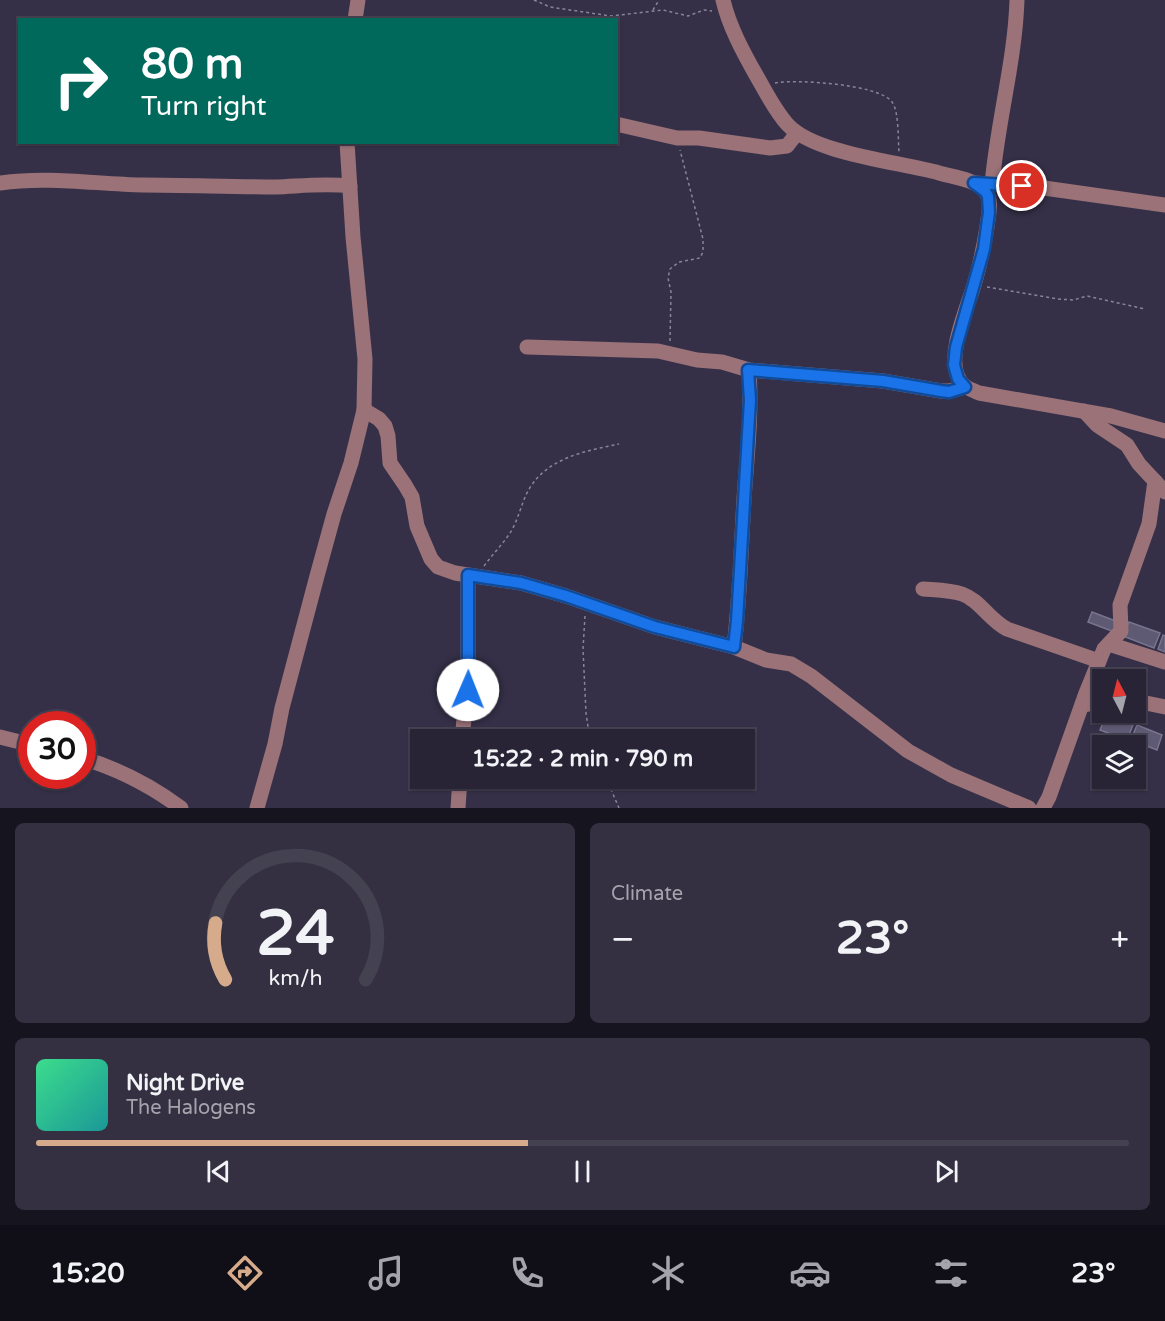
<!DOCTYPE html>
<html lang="en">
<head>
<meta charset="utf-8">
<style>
	body { margin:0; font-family:"Varela Round",sans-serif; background:#343042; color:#f1f3f6; height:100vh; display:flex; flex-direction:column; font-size:22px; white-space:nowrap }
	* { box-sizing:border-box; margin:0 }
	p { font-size:20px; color:#a5a4ad }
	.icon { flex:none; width:33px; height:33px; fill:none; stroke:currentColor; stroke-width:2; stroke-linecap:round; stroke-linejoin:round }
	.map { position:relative; height:808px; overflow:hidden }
	.details { display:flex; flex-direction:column; gap:15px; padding:15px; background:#16141e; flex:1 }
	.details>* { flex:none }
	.guide { position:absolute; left:18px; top:18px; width:600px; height:126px; border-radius:0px; box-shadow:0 2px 4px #0004,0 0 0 2px #444151; background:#00695c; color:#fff; overflow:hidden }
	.needle { width:39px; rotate:353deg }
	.controls { position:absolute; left:1092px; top:669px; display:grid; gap:12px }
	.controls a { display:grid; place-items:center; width:54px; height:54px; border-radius:0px; background:#282436; box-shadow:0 2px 4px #0004,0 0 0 2px #444151; font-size:30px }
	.speed { position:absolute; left:18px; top:711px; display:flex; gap:12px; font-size:30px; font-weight:700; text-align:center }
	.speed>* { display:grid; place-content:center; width:78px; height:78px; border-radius:50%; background:#282436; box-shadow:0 2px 4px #0004,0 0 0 2px #444151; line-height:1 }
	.speed .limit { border:9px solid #d22; background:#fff; color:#111 }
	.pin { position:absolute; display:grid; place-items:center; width:51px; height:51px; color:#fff; margin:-26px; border:3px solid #fff; border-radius:50%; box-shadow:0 2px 6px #0007 }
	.me { position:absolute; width:66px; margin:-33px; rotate:1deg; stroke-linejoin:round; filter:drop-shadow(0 0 4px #0008) }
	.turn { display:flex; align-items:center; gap:21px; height:126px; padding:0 24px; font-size:27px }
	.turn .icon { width:78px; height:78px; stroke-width:2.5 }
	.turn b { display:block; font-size:42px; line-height:51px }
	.big { font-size:45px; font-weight:700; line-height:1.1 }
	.details .card { flex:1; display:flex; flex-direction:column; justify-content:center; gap:9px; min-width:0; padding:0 21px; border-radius:9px; background:#343042 }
	.details .dial { align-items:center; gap:0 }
	.dial svg { height:156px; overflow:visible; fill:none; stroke:#444151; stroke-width:7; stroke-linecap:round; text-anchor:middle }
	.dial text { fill:#f1f3f6; stroke:none }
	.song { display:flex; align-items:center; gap:18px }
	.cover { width:72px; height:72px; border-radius:9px; background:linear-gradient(135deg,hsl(150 70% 55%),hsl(180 70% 35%)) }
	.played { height:6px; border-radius:3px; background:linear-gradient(90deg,#d6ab8b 45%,#444151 45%) }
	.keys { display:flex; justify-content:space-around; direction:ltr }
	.heat { display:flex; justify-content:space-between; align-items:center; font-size:33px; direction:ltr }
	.details .tiles { flex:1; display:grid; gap:15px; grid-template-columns:1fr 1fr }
	.card:last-child { grid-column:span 2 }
	.trip { position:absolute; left:410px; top:729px; width:345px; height:60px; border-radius:0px; background:#282436; box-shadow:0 2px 4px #0004,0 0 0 2px #444151; font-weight:700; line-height:60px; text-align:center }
	.tab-bar { display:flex; height:96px; justify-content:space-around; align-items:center; background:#100e16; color:#a5a4ad }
	.tab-bar .icon { width:42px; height:42px }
	.tab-bar .on { color:#d6ab8b }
	.tab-bar b { font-size:27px; color:#f1f3f6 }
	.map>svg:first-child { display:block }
	.building { fill:#5f5a74; stroke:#78738e; stroke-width:1.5 }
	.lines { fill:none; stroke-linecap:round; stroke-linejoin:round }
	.path { stroke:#888598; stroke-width:1.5; stroke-dasharray:3 3; stroke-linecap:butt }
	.minor { stroke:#9a7278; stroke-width:15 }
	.route-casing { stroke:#114b97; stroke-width:15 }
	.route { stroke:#1a73e8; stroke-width:10 }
</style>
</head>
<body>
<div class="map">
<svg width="1165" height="808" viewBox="0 0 1165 808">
	<rect width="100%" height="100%" fill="#353048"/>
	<g class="building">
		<polygon points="1092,612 1121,623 1117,633 1088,622"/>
		<polygon points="1129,622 1160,633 1154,648 1123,636"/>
		<polygon points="1163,635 1165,636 1165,652 1158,649"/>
		<polygon points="1106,715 1133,725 1127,740 1100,730"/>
		<polygon points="1137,725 1162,735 1157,750 1131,740"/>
	</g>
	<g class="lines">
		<g class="path">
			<polyline points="534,0 550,7 611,16 663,10 688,16 704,10 712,11"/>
			<polyline points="653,10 659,0"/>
			<path d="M 775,83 C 796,79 879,84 892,102 C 899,111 898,140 899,152"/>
			<polyline points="987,287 1058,299 1073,300 1087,296 1145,309"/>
			<polyline points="670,341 671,292 668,278 670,269 679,262 700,258 703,252 703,239 680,150"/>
			<path d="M 484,566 C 492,555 502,545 510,533 C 518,521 521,504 528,491 C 546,458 585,451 619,444"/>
			<polyline points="585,616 583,649 586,713 590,740"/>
			<polyline points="606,778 619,808"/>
		</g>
		<g class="minor">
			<path d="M 723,0 C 729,26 743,52 756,75 C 766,92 775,111 788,125 C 815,154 900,162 939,173 C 953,177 975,179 985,191 C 993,201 988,216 987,227 C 984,246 980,265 974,285 C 967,309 947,353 958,377 C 962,387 970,389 979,393 L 1111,416 L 1165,431"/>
			<polyline points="355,20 358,0"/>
			<polyline points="616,124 677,138 699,138 770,148 787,146 797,133"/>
			<path d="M 0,183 C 48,176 95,184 143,185 C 187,185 232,187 276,187 C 301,186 325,183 350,186"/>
			<polyline points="974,183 1037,187 1165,205"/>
			<path d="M 992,185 C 997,123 1015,62 1017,0"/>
			<polyline points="527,347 658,351 697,360 722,362 749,370 883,381 941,391 949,391 965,387"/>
			<polyline points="364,410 379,419 385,426 388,436 390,463 405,485 412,497 417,526 431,559 438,567 455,573 521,583 566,596 655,627 734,647 766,660 791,664 811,676 908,751 951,775 1029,808"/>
			<polyline points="1084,411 1097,425 1127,445 1139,464 1165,492"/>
			<path d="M 923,589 C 935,590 950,590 962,594 C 980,600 989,620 1007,629 L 1099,661"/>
			<polyline points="1109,644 1165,662"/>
			<path d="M 734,647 C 740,598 741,548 744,499 C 747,456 752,413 749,370"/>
			<polyline points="1136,701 1165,707"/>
			<polyline points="1082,705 1102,702"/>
			<polyline points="0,737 32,745"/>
			<polyline points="462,740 468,678 468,575"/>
			<path d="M 82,758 C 119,769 150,785 181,808"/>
			<polyline points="257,808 275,744 282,708 317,576 334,514 351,463 364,410 365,359 353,237 347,142"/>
			<polyline points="458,808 460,778"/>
			<polyline points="1043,808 1049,797 1086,693 1104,649 1121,631 1120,605 1149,524 1155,481"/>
		</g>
	</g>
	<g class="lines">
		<g class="route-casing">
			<polyline id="route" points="468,690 468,575 521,583 566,596 655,627 734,647 737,621 750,400 748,370 883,381 941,391 949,392 965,387 958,379 954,365 956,347 984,249 989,212 988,196 985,191 974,183 1022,186"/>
		</g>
		<use href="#route" class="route"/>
	</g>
</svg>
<div class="controls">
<a><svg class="needle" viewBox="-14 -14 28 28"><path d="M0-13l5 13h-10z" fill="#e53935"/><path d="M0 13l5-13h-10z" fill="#a5a4ad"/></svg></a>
<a><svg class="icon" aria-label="layers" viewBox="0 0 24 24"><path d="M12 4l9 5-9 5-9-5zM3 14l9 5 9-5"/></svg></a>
</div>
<div class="speed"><div class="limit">30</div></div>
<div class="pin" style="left:1022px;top:186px;background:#d93025"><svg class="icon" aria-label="arrive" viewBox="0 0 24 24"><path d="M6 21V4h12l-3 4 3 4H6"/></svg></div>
<svg class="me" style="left:468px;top:690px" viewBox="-20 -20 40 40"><circle r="19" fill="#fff"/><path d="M0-13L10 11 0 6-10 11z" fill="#1a73e8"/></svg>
<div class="trip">15:22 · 2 min · 790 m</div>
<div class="guide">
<div class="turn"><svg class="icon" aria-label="right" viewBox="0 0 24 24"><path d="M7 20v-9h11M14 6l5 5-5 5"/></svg><div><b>80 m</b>Turn right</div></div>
</div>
</div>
<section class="details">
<div class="tiles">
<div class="card dial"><svg viewBox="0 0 100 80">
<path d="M14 69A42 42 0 1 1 86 69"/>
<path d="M14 69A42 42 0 0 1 9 40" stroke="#d6ab8b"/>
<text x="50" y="56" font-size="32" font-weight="700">24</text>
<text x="50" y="72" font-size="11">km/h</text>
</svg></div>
<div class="card"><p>Climate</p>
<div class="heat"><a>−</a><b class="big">23°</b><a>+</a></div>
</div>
<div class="card">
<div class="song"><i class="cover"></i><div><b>Night Drive</b><p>The Halogens</p></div></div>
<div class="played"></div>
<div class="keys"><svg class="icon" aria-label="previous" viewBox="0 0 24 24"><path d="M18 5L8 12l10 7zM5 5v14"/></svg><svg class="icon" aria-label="pause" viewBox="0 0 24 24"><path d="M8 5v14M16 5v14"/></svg><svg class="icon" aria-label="next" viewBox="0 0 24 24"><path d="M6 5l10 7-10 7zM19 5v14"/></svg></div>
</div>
</div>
</section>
<nav class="tab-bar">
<b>15:20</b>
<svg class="icon on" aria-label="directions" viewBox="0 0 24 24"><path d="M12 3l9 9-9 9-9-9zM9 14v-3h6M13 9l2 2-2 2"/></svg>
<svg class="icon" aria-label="music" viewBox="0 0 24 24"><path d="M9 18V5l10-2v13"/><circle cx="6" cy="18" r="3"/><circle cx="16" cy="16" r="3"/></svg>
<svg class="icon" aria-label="phone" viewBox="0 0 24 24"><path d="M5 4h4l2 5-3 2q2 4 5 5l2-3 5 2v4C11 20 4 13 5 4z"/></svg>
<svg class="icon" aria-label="climate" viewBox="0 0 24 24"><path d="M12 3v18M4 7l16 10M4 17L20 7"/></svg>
<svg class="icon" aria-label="car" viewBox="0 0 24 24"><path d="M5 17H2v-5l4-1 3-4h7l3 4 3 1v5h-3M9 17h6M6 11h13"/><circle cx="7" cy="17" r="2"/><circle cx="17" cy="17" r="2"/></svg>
<svg class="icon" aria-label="filters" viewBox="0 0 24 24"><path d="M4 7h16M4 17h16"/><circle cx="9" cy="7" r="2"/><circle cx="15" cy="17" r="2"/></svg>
<b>23°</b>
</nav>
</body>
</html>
